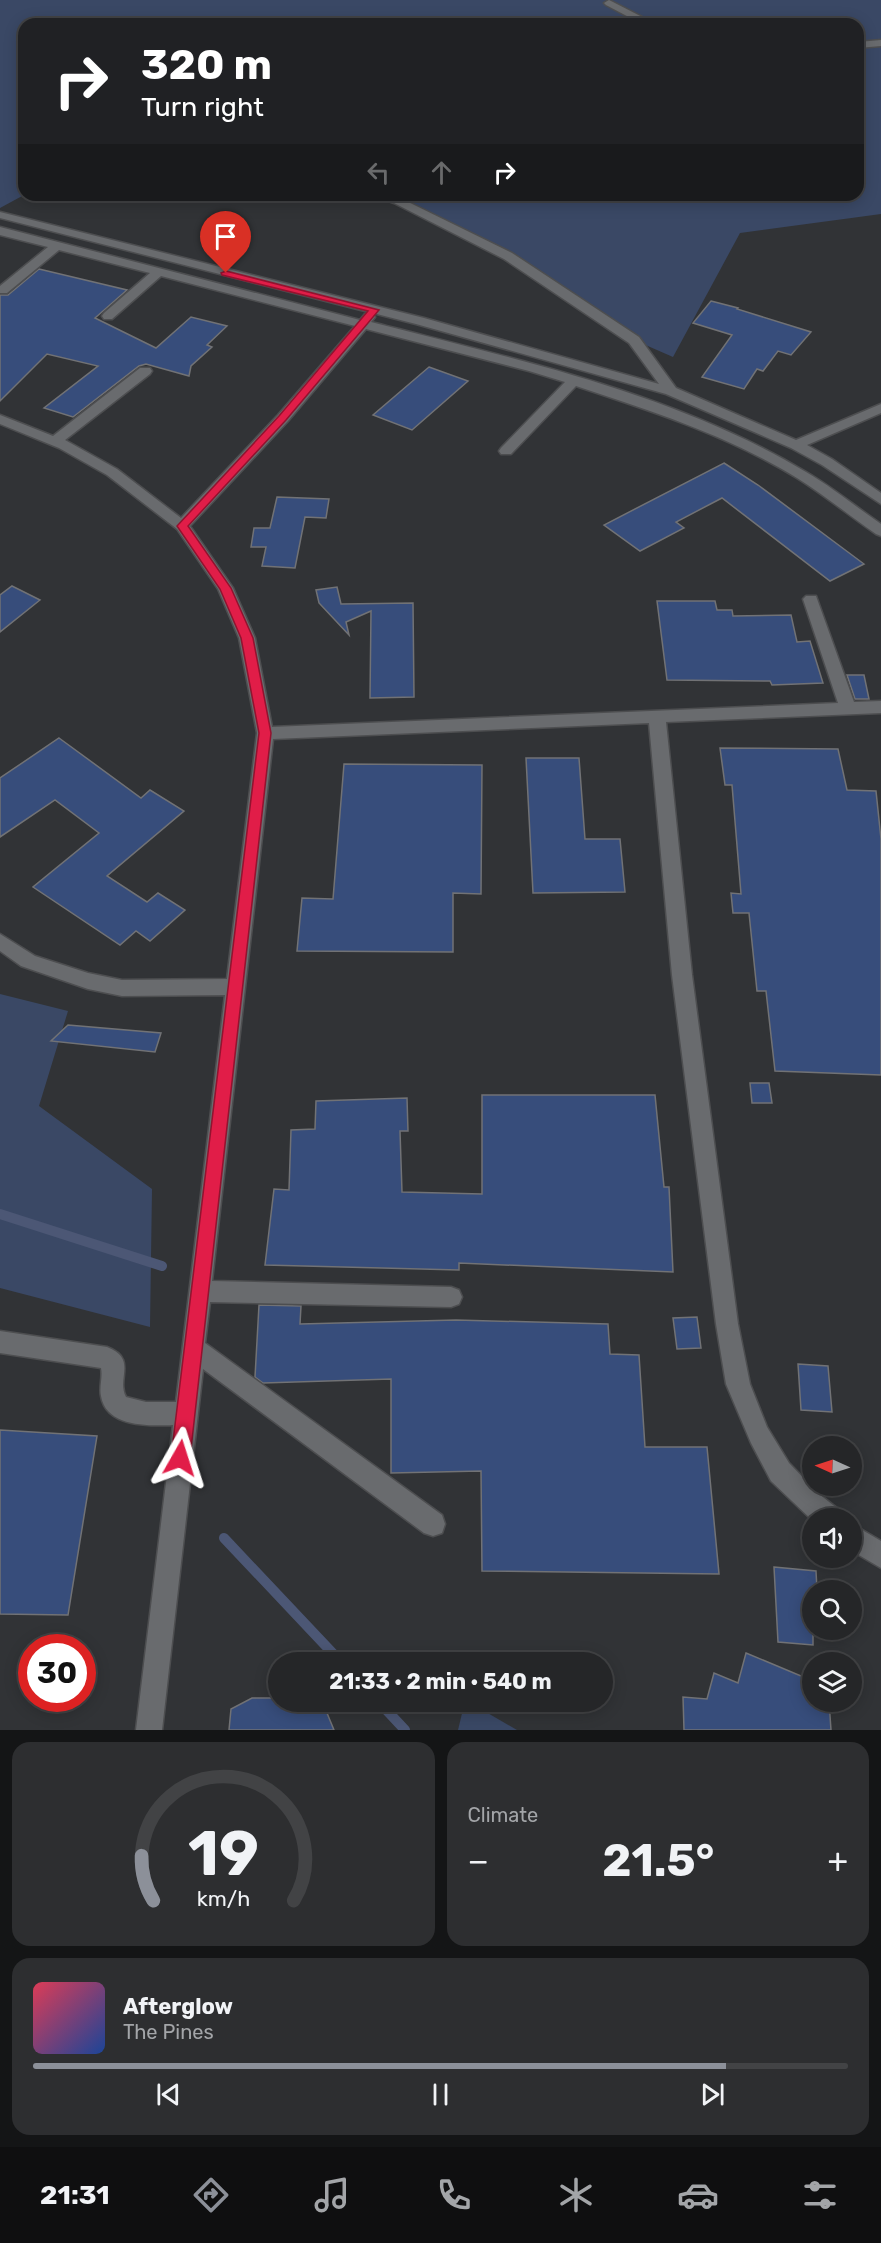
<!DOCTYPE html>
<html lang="en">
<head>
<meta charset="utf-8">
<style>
	body { margin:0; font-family:Rubik,sans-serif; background:#2d2e30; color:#f1f3f6; height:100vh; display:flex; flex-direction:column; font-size:22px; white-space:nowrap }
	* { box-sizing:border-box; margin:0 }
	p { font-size:20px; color:#a3a5a8 }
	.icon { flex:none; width:33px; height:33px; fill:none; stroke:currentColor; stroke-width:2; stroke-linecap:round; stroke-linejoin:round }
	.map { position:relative; height:1730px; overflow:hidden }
	.details { display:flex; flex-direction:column; gap:12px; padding:12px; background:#141516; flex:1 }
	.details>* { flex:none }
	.top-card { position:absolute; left:18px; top:18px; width:846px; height:183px; border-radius:18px; box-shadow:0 3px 15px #0003,0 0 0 2px #424345; background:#202124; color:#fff; overflow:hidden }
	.needle { width:39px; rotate:273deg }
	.fabs { position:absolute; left:802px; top:1436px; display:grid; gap:12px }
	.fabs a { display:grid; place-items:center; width:60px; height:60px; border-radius:50%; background:#252628; box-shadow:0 3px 15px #0003,0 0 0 2px #424345; font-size:30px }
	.speed { position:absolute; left:18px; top:1634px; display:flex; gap:12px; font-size:30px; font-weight:700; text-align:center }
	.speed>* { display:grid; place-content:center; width:78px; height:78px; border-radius:50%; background:#252628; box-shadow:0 3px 15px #0003,0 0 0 2px #424345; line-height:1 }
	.speed .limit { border:9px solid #d22; background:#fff; color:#111 }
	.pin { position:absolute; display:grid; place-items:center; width:51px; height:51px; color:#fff; margin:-62px -26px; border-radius:50% 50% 50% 0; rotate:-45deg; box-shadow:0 0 6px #0007 }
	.pin .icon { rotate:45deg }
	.me { position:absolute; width:66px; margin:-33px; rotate:6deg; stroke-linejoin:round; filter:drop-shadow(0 0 4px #0008) }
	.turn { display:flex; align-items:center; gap:21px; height:126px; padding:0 24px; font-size:27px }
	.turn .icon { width:78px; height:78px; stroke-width:2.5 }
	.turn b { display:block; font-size:42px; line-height:51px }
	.lanes { display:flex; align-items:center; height:57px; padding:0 24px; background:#0003; justify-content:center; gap:30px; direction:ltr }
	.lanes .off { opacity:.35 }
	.big { font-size:45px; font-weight:700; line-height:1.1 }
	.details .tile { flex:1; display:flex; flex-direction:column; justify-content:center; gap:9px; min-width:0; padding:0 21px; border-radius:18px; background:#2d2e30 }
	.details .dial { align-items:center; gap:0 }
	.dial svg { height:156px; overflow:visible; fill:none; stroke:#424345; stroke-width:7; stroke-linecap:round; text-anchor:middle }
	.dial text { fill:#f1f3f6; stroke:none }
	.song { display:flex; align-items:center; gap:18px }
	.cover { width:72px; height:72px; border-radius:9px; background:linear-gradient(135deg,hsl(350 70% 55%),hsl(220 70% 35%)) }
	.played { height:6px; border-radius:3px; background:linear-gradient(90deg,#8c9099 85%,#424345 85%) }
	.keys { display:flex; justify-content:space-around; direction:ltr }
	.heat { display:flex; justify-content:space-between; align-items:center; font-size:33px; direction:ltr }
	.details .tiles { flex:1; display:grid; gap:12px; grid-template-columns:1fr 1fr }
	.tile:last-child { grid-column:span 2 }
	.trip { position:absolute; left:268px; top:1652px; width:345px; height:60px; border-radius:30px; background:#252628; box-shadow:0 3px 15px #0003,0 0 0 2px #424345; font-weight:700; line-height:60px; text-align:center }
	.menu { display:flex; height:96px; justify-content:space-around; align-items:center; background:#0f0f10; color:#a3a5a8 }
	.menu .icon { width:42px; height:42px }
	.menu .current { color:#8c9099 }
	.menu b { font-size:27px; color:#f1f3f6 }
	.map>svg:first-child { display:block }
	.green { fill:#3a4865 }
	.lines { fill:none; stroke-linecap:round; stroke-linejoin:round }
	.stream { stroke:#4c5775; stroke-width:10 }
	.building { fill:#374d7b; stroke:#717275; stroke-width:1.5 }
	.minor-casing { stroke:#4d4e50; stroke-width:3 }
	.minor { fill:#696b6e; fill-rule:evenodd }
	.route { fill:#e11d48; stroke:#92132f; stroke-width:1.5 }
</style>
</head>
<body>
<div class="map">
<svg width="881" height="1730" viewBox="0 0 881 1730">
	<rect width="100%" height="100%" fill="#313336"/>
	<g class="green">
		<polygon points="0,0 881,0 881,214 740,233 673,357 634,340 508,256 378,195 858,195 858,24 24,24 24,195 0,208"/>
		<polygon points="0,994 68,1011 39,1106 152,1189 150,1327 0,1288"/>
		<polygon points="465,1701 467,1701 517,1730 458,1730"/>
	</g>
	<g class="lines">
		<g class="stream">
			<polyline points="0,1214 162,1266"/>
			<polyline points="224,1538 341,1662"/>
			<polyline points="378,1701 405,1730"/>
		</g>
	</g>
	<g class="building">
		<polygon points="39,269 127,290 95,318 156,348 191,317 227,326 207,345 212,347 191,366 189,376 146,364 139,366 73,417 44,408 98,366 47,354 0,401 0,295 8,295"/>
		<polygon points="711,301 738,308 737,309 811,332 791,355 778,351 763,371 757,369 744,389 702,377 732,335 693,323"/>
		<polygon points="429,367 468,381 412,430 373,415"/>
		<polygon points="724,463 758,485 864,564 830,581 722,498 676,522 684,528 640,551 604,525"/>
		<polygon points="277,497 329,499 326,518 305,517 295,568 262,566 266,547 251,547 254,528 270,528"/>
		<polygon points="12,586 40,600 0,632 0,595"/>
		<polygon points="337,587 341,604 413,603 414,697 370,698 371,611 346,622 349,635 319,603 316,590"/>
		<polygon points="657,601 715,601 717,610 732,610 733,616 791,615 797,642 810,641 823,683 772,685 770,681 667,680"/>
		<polygon points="847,675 864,675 869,699 855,699"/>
		<polygon points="59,738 141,798 150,790 184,811 107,876 147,902 158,893 185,910 150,941 136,931 120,945 33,887 99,833 55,800 0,837 0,778"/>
		<polygon points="720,748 838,749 847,790 876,791 881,839 881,1075 775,1071 766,991 757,991 749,913 733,913 731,893 741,894 732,785 725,785"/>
		<polygon points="526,758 579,758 585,839 620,839 625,892 533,893"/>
		<polygon points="344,764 482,765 481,894 453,893 453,952 297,951 302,898 333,899"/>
		<polygon points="68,1025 161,1033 155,1052 51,1041"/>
		<polygon points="750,1083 769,1083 772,1103 752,1103"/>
		<polygon points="482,1095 655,1095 664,1187 669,1187 673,1272 459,1263 459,1270 265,1265 274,1189 289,1190 291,1130 315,1129 316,1101 407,1098 408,1131 400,1131 402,1192 482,1194"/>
		<polygon points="259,1305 301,1306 300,1324 456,1320 608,1324 610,1354 639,1355 645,1447 707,1447 719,1574 482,1571 481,1471 391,1473 391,1379 263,1383 255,1377"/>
		<polygon points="697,1317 701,1348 677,1349 673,1318"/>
		<polygon points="798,1364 828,1366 832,1412 801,1410"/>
		<polygon points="0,1430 97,1436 68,1615 0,1614"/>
		<polygon points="774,1567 816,1571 817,1590 813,1590 813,1645 778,1642"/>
		<polygon points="746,1653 813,1681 813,1701 829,1701 831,1730 684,1730 683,1697 707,1699 714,1673 738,1683"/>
		<polygon points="252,1698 279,1698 279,1701 322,1701 334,1730 229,1730 231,1709"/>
	</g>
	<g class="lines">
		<g class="minor-casing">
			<g id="minor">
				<polygon points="609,0 652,22 654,24 642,24 606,5 604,3"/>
				<polygon points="881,40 881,46 858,48 858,42"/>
				<polygon points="372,195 390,195 402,199 512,253 639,337 676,388 796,440 881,404 881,413 807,445 832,459 881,493 881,504 822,465 791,448 666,394 416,324 0,218 0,212 424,318 659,384 629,343 504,259 394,203"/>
				<path d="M 0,227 L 360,320 L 365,314 L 373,314 L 375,317 L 371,322 C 518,360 674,393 806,472 C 832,487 856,507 881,524 L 881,536 L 876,534 C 850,516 824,495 797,478 C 729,436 652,411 576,386 L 511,454 L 501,454 L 499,451 L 501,448 L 565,382 L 529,371 L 366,329 L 288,421 L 190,526 L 233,588 L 255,638 L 272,727 L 838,703 L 803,599 L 806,596 L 816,596 L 854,702 L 881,701 L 881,713 L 666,722 L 692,975 L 738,1324 L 750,1384 L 767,1427 L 789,1463 L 819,1494 L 838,1509 L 841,1518 L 813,1518 L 813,1521 L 771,1481 L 751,1443 L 726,1384 L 716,1324 L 672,975 L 649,723 L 273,739 L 212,1281 L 451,1287 L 459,1290 L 462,1297 L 459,1304 L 451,1307 L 210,1302 L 205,1343 L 442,1515 L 445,1524 L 442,1533 L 433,1536 L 424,1533 L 203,1369 L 162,1730 L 136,1730 L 173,1425 C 148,1426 106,1427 101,1396 C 99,1387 103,1377 101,1368 L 0,1353 L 0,1331 L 107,1347 C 138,1359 116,1378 126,1397 L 146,1402 L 176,1402 L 225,995 L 122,996 L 88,989 L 21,966 L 0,951 L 0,934 L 35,956 L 88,973 L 122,980 L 227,979 L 257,733 L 239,638 L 218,589 L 177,529 L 107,475 L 59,448 L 0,424 L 0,415 L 53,436 L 140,368 L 150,368 L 152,371 L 150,374 L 65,440 L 117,469 L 181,518 L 278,415 L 355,326 L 161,276 L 112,319 L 104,319 L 102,316 L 104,313 L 150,273 L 59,250 L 7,293 L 0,293 L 0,286 L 48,247 L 0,235 Z"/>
				<polygon points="852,1524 881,1541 881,1568 852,1551"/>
			</g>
		</g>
		<use href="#minor" class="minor"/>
	</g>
	<polygon class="route" points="226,271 379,310 286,420 188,526 231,588 253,638 271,733 190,1458 187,1465 180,1467 174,1465 171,1458 259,733 241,638 220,589 177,526 279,416 368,311 222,275 221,273"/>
</svg>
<div class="fabs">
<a><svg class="needle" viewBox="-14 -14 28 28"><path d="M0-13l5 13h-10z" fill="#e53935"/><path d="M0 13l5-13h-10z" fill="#a3a5a8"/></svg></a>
<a><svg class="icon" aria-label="sound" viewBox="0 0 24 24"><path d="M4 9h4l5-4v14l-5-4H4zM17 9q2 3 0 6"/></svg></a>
<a><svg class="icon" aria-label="search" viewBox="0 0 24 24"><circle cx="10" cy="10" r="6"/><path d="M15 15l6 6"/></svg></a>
<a><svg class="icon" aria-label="layers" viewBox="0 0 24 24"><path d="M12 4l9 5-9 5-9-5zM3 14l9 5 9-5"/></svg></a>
</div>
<div class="speed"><div class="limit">30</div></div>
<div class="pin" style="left:226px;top:273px;background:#d93025"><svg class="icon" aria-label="arrive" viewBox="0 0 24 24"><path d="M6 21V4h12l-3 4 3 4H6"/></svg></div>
<svg class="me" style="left:180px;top:1458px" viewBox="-20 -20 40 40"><path d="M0-17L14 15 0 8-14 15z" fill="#e11d48" stroke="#fff" stroke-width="4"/></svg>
<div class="trip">21:33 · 2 min · 540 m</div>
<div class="top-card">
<div class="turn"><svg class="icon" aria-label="right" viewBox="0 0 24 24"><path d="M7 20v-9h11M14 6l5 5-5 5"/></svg><div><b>320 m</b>Turn right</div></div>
<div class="lanes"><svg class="icon off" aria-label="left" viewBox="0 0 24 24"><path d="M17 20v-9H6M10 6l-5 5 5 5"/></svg><svg class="icon off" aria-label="ahead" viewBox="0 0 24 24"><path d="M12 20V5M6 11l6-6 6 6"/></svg><svg class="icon" aria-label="right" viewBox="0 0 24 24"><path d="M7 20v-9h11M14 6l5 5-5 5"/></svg></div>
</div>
</div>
<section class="details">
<div class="tiles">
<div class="tile dial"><svg viewBox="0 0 100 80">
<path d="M14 69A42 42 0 1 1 86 69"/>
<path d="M14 69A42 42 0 0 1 8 46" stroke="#8c9099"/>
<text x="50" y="56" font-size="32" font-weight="700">19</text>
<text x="50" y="72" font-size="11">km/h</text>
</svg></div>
<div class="tile"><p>Climate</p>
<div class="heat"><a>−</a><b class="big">21.5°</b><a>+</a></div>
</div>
<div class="tile">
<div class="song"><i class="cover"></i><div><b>Afterglow</b><p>The Pines</p></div></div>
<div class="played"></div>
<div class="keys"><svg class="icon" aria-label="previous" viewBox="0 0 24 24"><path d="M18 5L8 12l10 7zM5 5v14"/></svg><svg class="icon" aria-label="pause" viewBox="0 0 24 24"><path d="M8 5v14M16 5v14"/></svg><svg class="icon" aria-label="next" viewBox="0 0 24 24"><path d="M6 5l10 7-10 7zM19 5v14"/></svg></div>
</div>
</div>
</section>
<nav class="menu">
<b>21:31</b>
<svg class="icon current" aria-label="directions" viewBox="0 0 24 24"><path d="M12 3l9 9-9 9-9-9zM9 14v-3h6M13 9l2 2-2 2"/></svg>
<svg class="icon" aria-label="music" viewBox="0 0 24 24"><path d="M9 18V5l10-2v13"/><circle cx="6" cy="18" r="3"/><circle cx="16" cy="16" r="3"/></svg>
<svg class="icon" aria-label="phone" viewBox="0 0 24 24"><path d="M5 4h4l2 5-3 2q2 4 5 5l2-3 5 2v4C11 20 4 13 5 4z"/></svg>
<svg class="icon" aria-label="climate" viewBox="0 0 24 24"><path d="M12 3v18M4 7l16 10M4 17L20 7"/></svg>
<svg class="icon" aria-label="car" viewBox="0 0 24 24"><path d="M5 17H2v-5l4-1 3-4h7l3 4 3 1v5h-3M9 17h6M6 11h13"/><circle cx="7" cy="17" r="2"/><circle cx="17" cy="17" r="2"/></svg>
<svg class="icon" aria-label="filters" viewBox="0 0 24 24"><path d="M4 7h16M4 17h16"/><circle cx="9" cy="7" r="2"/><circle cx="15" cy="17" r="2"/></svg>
</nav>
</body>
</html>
